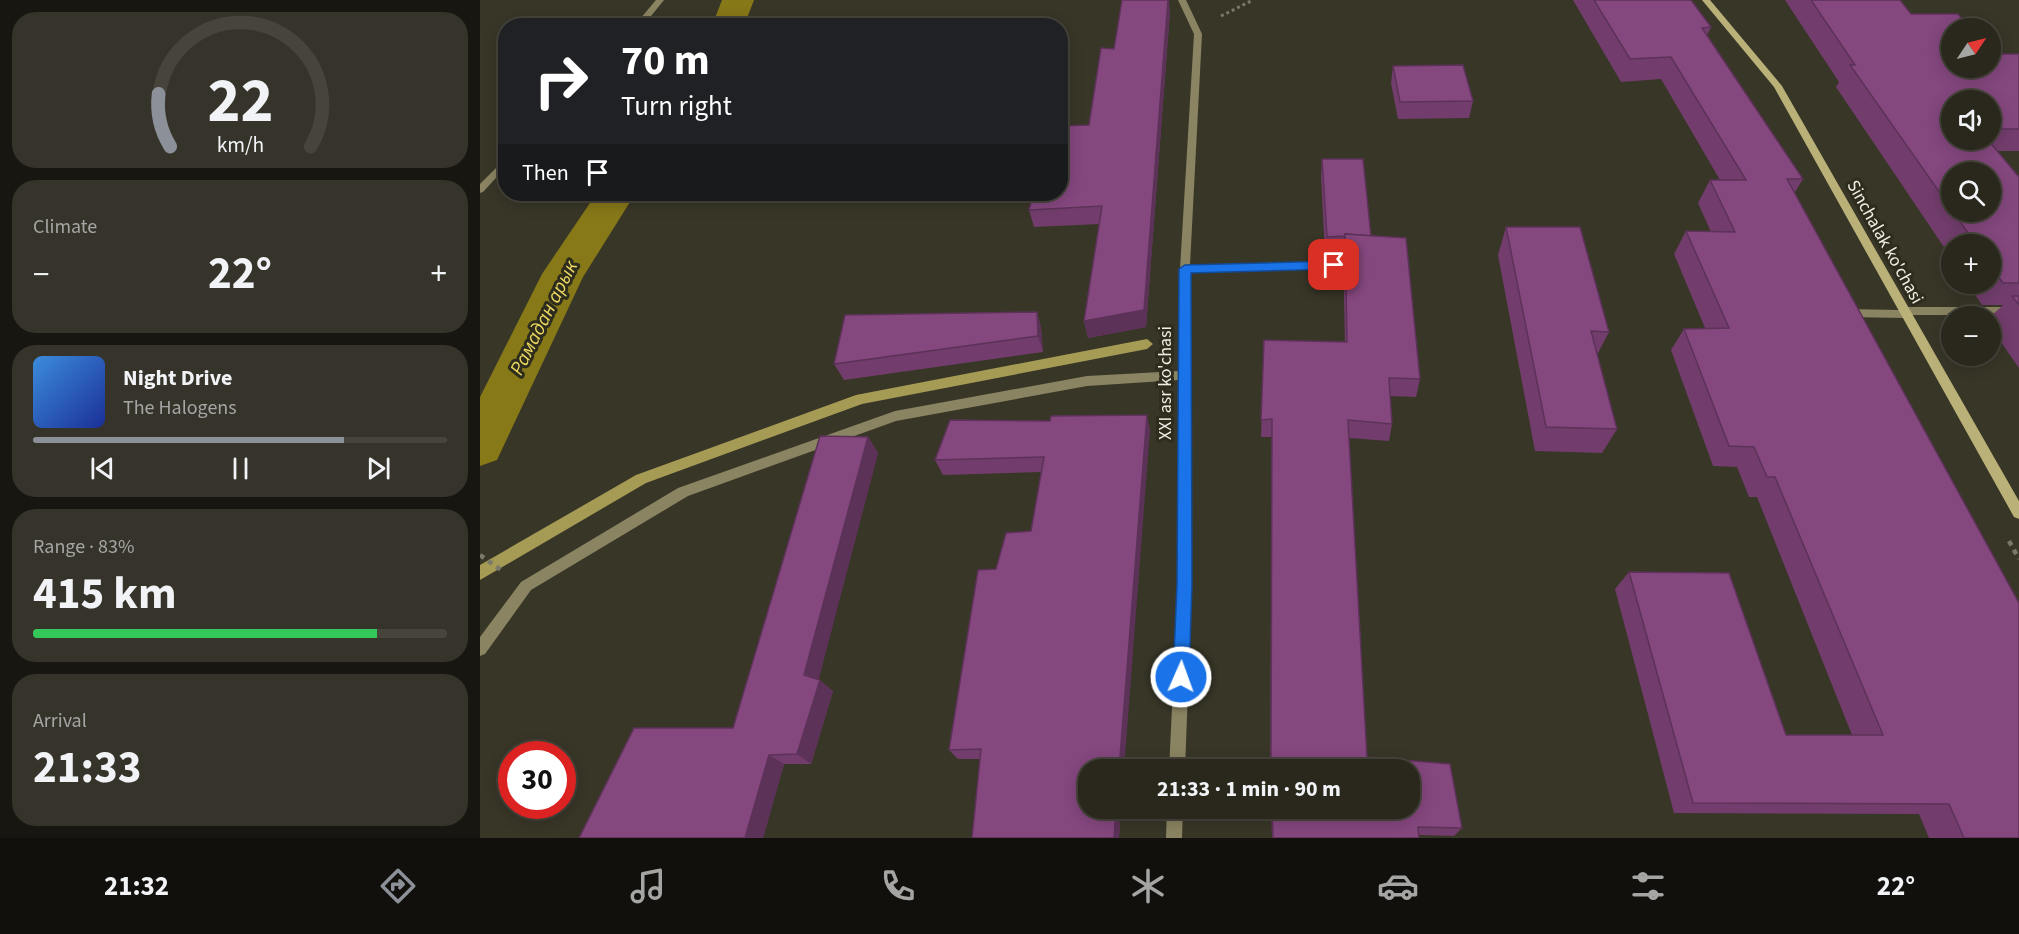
<!DOCTYPE html>
<html lang="en">
<head>
<meta charset="utf-8">
<style>
	body { margin:0; font-family:"Source Sans 3",sans-serif; background:#36342a; color:#f1f3f6; height:100vh; display:flex; flex-direction:column; font-size:22px; white-space:nowrap }
	* { box-sizing:border-box; margin:0 }
	p { font-size:20px; color:#a5a6a4 }
	.icon { flex:none; width:33px; height:33px; fill:none; stroke:currentColor; stroke-width:2; stroke-linecap:round; stroke-linejoin:round }
	.map { position:relative; flex:1; overflow:hidden }
	.drawer { display:flex; flex-direction:column; gap:12px; padding:12px; background:#171610; width:480px }
	.drawer>* { flex:none }
	.hud { position:absolute; left:18px; top:18px; width:570px; height:183px; border-radius:24px; box-shadow:0 3px 15px #0003,0 0 0 2px #46443b; background:#202124; color:#fff; overflow:hidden }
	.needle { width:39px; rotate:55deg }
	.fabs { position:absolute; left:1461px; top:18px; display:grid; gap:12px }
	.fabs a { display:grid; place-items:center; width:60px; height:60px; border-radius:50%; background:#2a281d; box-shadow:0 3px 15px #0003,0 0 0 2px #46443b; font-size:30px }
	.speed { position:absolute; left:18px; top:741px; display:flex; gap:12px; font-size:30px; font-weight:700; text-align:center }
	.speed>* { display:grid; place-content:center; width:78px; height:78px; border-radius:50%; background:#2a281d; box-shadow:0 3px 15px #0003,0 0 0 2px #46443b; line-height:1 }
	.speed .limit { border:9px solid #d22; background:#fff; color:#111 }
	.pin { position:absolute; display:grid; place-items:center; width:51px; height:51px; color:#fff; margin:-26px; border-radius:12px; box-shadow:0 3px 9px #0006 }
	.me { position:absolute; width:66px; margin:-33px; rotate:2deg; stroke-linejoin:round; filter:drop-shadow(0 0 4px #0008) }
	.turn { display:flex; align-items:center; gap:21px; height:126px; padding:0 24px; font-size:27px }
	.turn .icon { width:78px; height:78px; stroke-width:2.5 }
	.turn b { display:block; font-size:42px; line-height:51px }
	.then { display:flex; align-items:center; height:57px; padding:0 24px; background:#0003; gap:12px; font-size:22px }
	.big { font-size:45px; font-weight:700; line-height:1.1 }
	.drawer .card { flex:1; display:flex; flex-direction:column; justify-content:center; gap:9px; min-width:0; padding:0 21px; border-radius:24px; background:#36342a }
	.drawer .dial { align-items:center; gap:0 }
	.dial svg { height:156px; overflow:visible; fill:none; stroke:#46443b; stroke-width:7; stroke-linecap:round; text-anchor:middle }
	.dial text { fill:#f1f3f6; stroke:none }
	.song { display:flex; align-items:center; gap:18px }
	.cover { width:72px; height:72px; border-radius:9px; background:linear-gradient(135deg,hsl(210 70% 55%),hsl(230 70% 35%)) }
	.played { height:6px; border-radius:3px; background:linear-gradient(90deg,#8c9099 75%,#46443b 75%) }
	.keys { display:flex; justify-content:space-around; direction:ltr }
	.heat { display:flex; justify-content:space-between; align-items:center; font-size:33px; direction:ltr }
	.charge { height:9px; border-radius:4px; background:linear-gradient(90deg,#34c759 83%,#46443b 0) }
	.trip { position:absolute; left:598px; top:759px; width:342px; height:60px; border-radius:24px; background:#2a281d; box-shadow:0 3px 15px #0003,0 0 0 2px #46443b; font-weight:700; line-height:60px; text-align:center }
	.tabs { display:flex; height:96px; justify-content:space-around; align-items:center; background:#11100c; color:#a5a6a4 }
	.tabs .icon { width:42px; height:42px }
	.tabs .active { color:#8c9099 }
	.tabs b { font-size:27px; color:#f1f3f6 }
	main { display:flex; flex:1; min-height:0 }
	.map>svg:first-child { display:block }
	.lines { fill:none; stroke-linecap:round; stroke-linejoin:round }
	.stream { fill:#a69b55; fill-rule:evenodd }
	.canal { fill:#877818; fill-rule:evenodd }
	.path-far1 { stroke:#7a796b; stroke-width:3; stroke-dasharray:3 3; stroke-linecap:butt }
	.path { stroke:#7a796b; stroke-width:4.5; stroke-dasharray:5 5; stroke-linecap:butt }
	.street { fill:#8a8462; fill-rule:evenodd }
	.secondary { fill:#bab179; fill-rule:evenodd }
	.wall { fill:#723d6c; fill-rule:evenodd }
	.shaded-wall { fill:#5c3258 }
	.building { fill:#84477e; stroke:#5c3258; stroke-width:1.5 }
	.route { fill:#1a73e8; stroke:#114b97; stroke-width:1.5 }
	.labels { text-anchor:middle; dominant-baseline:central; stroke-width:6; stroke-linejoin:round; paint-order:stroke }
	.street-label { font-size:18px; fill:#efeee4; stroke:#2e2c1d }
	.water-label { font-size:20px; font-style:italic; fill:#ecd961; stroke:#2e2c1d }
</style>
</head>
<body>
<main>
<section class="drawer">
<div class="card dial"><svg viewBox="0 0 100 80">
<path d="M14 69A42 42 0 1 1 86 69"/>
<path d="M14 69A42 42 0 0 1 8 42" stroke="#8c9099"/>
<text x="50" y="56" font-size="32" font-weight="700">22</text>
<text x="50" y="72" font-size="11">km/h</text>
</svg></div>
<div class="card"><p>Climate</p>
<div class="heat"><a>−</a><b class="big">22°</b><a>+</a></div>
</div>
<div class="card">
<div class="song"><i class="cover"></i><div><b>Night Drive</b><p>The Halogens</p></div></div>
<div class="played"></div>
<div class="keys"><svg class="icon" aria-label="previous" viewBox="0 0 24 24"><path d="M18 5L8 12l10 7zM5 5v14"/></svg><svg class="icon" aria-label="pause" viewBox="0 0 24 24"><path d="M8 5v14M16 5v14"/></svg><svg class="icon" aria-label="next" viewBox="0 0 24 24"><path d="M6 5l10 7-10 7zM19 5v14"/></svg></div>
</div>
<div class="card"><p>Range · 83%</p><b class="big">415 km</b><div class="charge"></div></div>
<div class="card"><p>Arrival</p><b class="big">21:33</b></div>
</section>
<div class="map">
<svg width="1539" height="838" viewBox="0 0 1539 838">
	<rect width="100%" height="100%" fill="#383627"/>
	<g class="lines">
		<polygon class="stream" points="667,339 673,344 667,349 382,404 166,483 0,580 0,565 156,475 376,395"/>
		<g class="canal">
			<polygon points="242,0 274,0 264,26 232,26"/>
			<polygon points="116,194 155,194 103,277 17,460 0,466 0,397 62,274"/>
		</g>
		<polyline class="path-far1" points="741,16 773,0"/>
		<g class="path">
			<polyline points="1529,541 1539,559"/>
			<polyline points="0,555 21,570"/>
		</g>
		<g class="street">
			<polygon points="176,0 184,0 163,26 154,26"/>
			<polygon points="698,0 706,0 722,34 710,265 854,261 859,265 854,269 710,273 712,584 705,770 689,770 698,584 699,380 607,386 416,421 208,496 51,590 5,654 0,656 0,637 41,582 198,488 415,411 607,376 699,371 700,269 714,34"/>
			<polygon points="26,158 26,167 3,192 0,193 0,184"/>
			<polygon points="1424,307 1539,307 1539,315 1431,315 1426,318 1364,317 1359,313 1364,309 1419,310"/>
			<polygon points="687,808 703,808 702,838 686,838"/>
		</g>
		<polygon class="secondary" points="1222,0 1230,0 1302,86 1539,501 1539,519 1534,517 1294,87"/>
	</g>
	<g class="wall">
		<polygon points="1093,0 1211,0 1231,27 1227,35 1323,179 1315,192 1539,838 1449,838 1439,814 1194,813 1135,589 1149,572 1306,735 1372,735 1277,497 1269,497 1257,467 1233,466 1191,350 1204,329 1225,328 1194,254 1206,231 1231,232 1218,203 1230,180 1240,180 1181,79 1141,82"/>
		<path d="M 1305,0 L 1420,0 L 1431,14 L 1512,54 L 1539,54 L 1539,151 L 1517,151 L 1539,177 L 1539,368 L 1514,332 L 1518,328 L 1510,317 L 1523,305 L 1502,305 L 1488,284 L 1510,284 L 1510,244 L 1472,244 L 1472,259 L 1356,87 L 1359,82 ZM 1510,100 L 1510,140 L 1472,140 ZM 1472,172 L 1510,212 L 1472,212 Z"/>
		<polygon points="690,11 666,327 608,338 604,321 620,224 554,227 549,210 609,125 634,49"/>
		<polygon points="913,66 993,101 989,118 918,119 911,83"/>
		<polygon points="842,159 883,159 891,236 926,238 940,379 936,397 910,396 912,424 909,441 869,438 887,757 970,764 982,828 974,836 939,835 939,838 792,838 791,808 930,808 930,770 790,770 792,437 781,437 784,340 865,342 863,253 845,253 841,176"/>
		<polygon points="1026,227 1129,332 1117,355 1137,429 1122,453 1055,451 1018,255"/>
		<polygon points="557,312 561,328 563,352 364,380 354,364"/>
		<polygon points="670,430 609,808 641,808 639,838 492,838 500,759 478,759 469,750 551,531 561,472 463,475 455,460"/>
		<polygon points="388,437 398,453 338,680 353,691 331,764 304,764 283,838 99,838 253,728"/>
	</g>
	<g class="shaded-wall">
		<polygon points="688,0 689,0 690,11 666,327 608,338 604,321"/>
		<polygon points="557,312 561,328 563,352 558,336"/>
		<polygon points="667,415 670,430 644,770 639,770"/>
		<polygon points="388,437 398,453 337,686 324,675"/>
		<polygon points="340,680 353,691 331,764 317,754"/>
		<polygon points="289,755 304,764 283,838 265,838"/>
		<polygon points="636,808 641,808 639,838 634,838"/>
	</g>
	<g class="building">
		<polygon points="642,0 688,0 664,310 604,321 622,206 549,210 553,194 580,194 580,126 609,125 621,48 634,49"/>
		<polygon points="1114,0 1211,0 1231,27 1222,28 1323,179 1307,179 1539,603 1539,838 1484,838 1469,804 1213,803 1149,572 1249,573 1306,735 1403,735 1295,477 1287,477 1274,447 1249,446 1204,329 1249,328 1206,231 1255,232 1230,180 1266,180 1191,57 1150,59"/>
		<polygon points="1331,0 1420,0 1431,14 1478,14 1490,28 1472,28 1472,68 1510,68 1510,52 1512,54 1539,54 1539,129 1510,129 1510,100 1472,100 1472,140 1508,140 1539,177 1539,283 1523,283 1510,265 1510,244 1496,244 1473,212 1510,212 1510,172 1472,172 1472,210 1370,65 1375,65"/>
		<polygon points="983,65 993,101 920,102 913,66"/>
		<polygon points="842,159 883,159 891,236 865,234 865,236 847,237"/>
		<polygon points="1026,227 1100,227 1129,332 1111,331 1137,429 1066,427"/>
		<polygon points="865,234 926,238 940,379 909,378 912,424 868,420 887,757 970,764 982,828 938,827 939,838 793,838 792,808 930,808 930,770 791,770 792,419 781,420 784,340 867,342"/>
		<polygon points="1532,296 1539,296 1539,305"/>
		<polygon points="557,312 558,336 354,364 365,315"/>
		<polygon points="667,415 639,770 609,770 609,808 636,808 634,838 492,838 501,749 469,750 498,570 516,569 526,533 551,531 564,457 455,460 470,420 570,421 571,416"/>
		<polygon points="340,436 388,437 324,675 340,680 317,754 289,755 265,838 99,838 154,728 253,728"/>
	</g>
	<polygon class="route" points="854,261 860,265 854,269 711,273 712,584 709,677 707,682 701,685 695,682 693,677 697,584 699,269 705,265"/>
	<g class="labels">
		<g class="street-label">
			<text transform="translate(1405 242) rotate(61)">Sinchalak ko'chasi</text>
			<text transform="translate(685 383) rotate(-90)">XXI asr ko'chasi</text>
		</g>
		<g class="water-label">
			<text transform="translate(64 318) rotate(-63)">Рамадан арык</text>
		</g>
	</g>
</svg>
<div class="fabs">
<a><svg class="needle" viewBox="-14 -14 28 28"><path d="M0-13l5 13h-10z" fill="#e53935"/><path d="M0 13l5-13h-10z" fill="#a5a6a4"/></svg></a>
<a><svg class="icon" aria-label="sound" viewBox="0 0 24 24"><path d="M4 9h4l5-4v14l-5-4H4zM17 9q2 3 0 6"/></svg></a>
<a><svg class="icon" aria-label="search" viewBox="0 0 24 24"><circle cx="10" cy="10" r="6"/><path d="M15 15l6 6"/></svg></a>
<a>+</a>
<a>−</a>
</div>
<div class="speed"><div class="limit">30</div></div>
<div class="pin" style="left:854px;top:265px;background:#d93025"><svg class="icon" aria-label="arrive" viewBox="0 0 24 24"><path d="M6 21V4h12l-3 4 3 4H6"/></svg></div>
<svg class="me" style="left:701px;top:677px" viewBox="-20 -20 40 40"><circle r="17" fill="#1a73e8" stroke="#fff" stroke-width="3"/><path d="M0-11L8 9 0 5-8 9z" fill="#fff"/></svg>
<div class="trip">21:33 · 1 min · 90 m</div>
<div class="hud">
<div class="turn"><svg class="icon" aria-label="right" viewBox="0 0 24 24"><path d="M7 20v-9h11M14 6l5 5-5 5"/></svg><div><b>70 m</b>Turn right</div></div>
<div class="then">Then<svg class="icon" aria-label="arrive" viewBox="0 0 24 24"><path d="M6 21V4h12l-3 4 3 4H6"/></svg></div>
</div>
</div>
</main>
<nav class="tabs">
<b>21:32</b>
<svg class="icon active" aria-label="directions" viewBox="0 0 24 24"><path d="M12 3l9 9-9 9-9-9zM9 14v-3h6M13 9l2 2-2 2"/></svg>
<svg class="icon" aria-label="music" viewBox="0 0 24 24"><path d="M9 18V5l10-2v13"/><circle cx="6" cy="18" r="3"/><circle cx="16" cy="16" r="3"/></svg>
<svg class="icon" aria-label="phone" viewBox="0 0 24 24"><path d="M5 4h4l2 5-3 2q2 4 5 5l2-3 5 2v4C11 20 4 13 5 4z"/></svg>
<svg class="icon" aria-label="climate" viewBox="0 0 24 24"><path d="M12 3v18M4 7l16 10M4 17L20 7"/></svg>
<svg class="icon" aria-label="car" viewBox="0 0 24 24"><path d="M5 17H2v-5l4-1 3-4h7l3 4 3 1v5h-3M9 17h6M6 11h13"/><circle cx="7" cy="17" r="2"/><circle cx="17" cy="17" r="2"/></svg>
<svg class="icon" aria-label="filters" viewBox="0 0 24 24"><path d="M4 7h16M4 17h16"/><circle cx="9" cy="7" r="2"/><circle cx="15" cy="17" r="2"/></svg>
<b>22°</b>
</nav>
</body>
</html>
